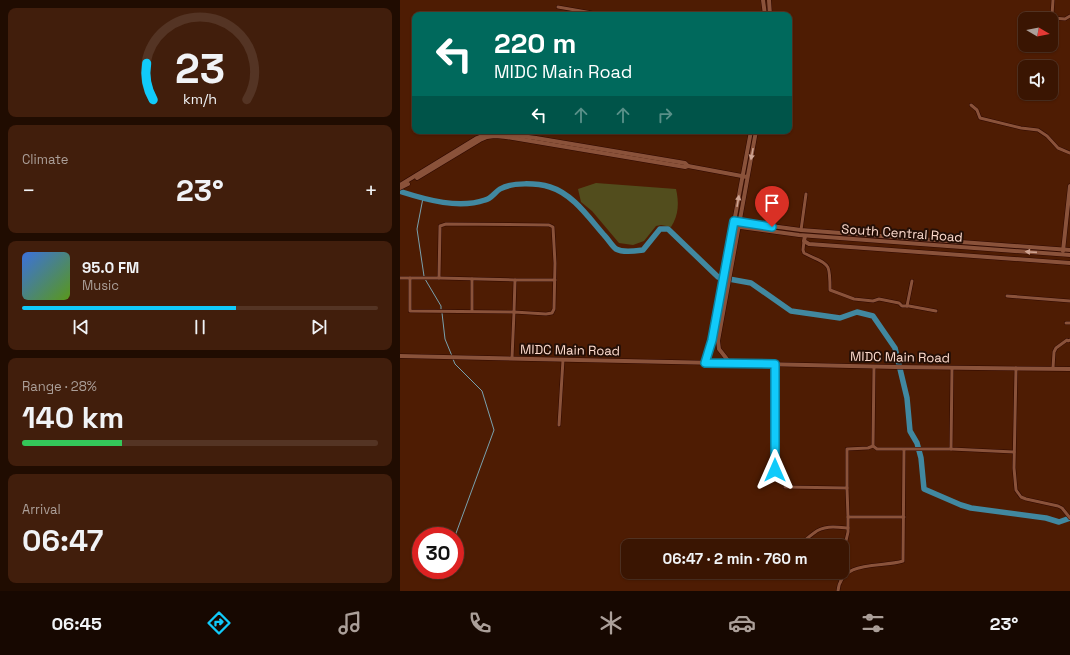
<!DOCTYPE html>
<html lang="en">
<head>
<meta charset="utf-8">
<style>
	body { margin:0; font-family:"Space Grotesk",sans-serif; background:#411e0c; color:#f1f3f6; height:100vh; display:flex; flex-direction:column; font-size:15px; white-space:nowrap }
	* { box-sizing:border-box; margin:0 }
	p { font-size:13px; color:#ab9f99 }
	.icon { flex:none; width:22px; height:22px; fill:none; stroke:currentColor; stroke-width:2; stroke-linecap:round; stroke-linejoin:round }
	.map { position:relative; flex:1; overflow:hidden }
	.sheet { display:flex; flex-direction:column; gap:8px; padding:8px; background:#200c01; width:400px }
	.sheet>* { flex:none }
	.guide { position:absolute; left:12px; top:12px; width:380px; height:122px; border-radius:8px; box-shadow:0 1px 3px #0004,0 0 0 1px #543424; background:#00695c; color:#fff; overflow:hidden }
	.needle { width:26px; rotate:100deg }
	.fabs { position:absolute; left:618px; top:12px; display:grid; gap:8px }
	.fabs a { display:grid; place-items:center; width:40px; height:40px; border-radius:8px; background:#3a1502; box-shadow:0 1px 3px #0004,0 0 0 1px #543424; font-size:20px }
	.speed { position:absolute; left:12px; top:527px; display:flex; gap:8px; font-size:20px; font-weight:700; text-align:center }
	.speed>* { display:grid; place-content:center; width:52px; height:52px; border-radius:50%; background:#3a1502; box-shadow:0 1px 3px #0004,0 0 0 1px #543424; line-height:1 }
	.speed .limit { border:6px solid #d22; background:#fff; color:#111 }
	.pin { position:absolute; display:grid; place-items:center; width:34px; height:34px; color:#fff; margin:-41px -17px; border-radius:50% 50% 50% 0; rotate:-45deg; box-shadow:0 0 4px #0007 }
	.pin .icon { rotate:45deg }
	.me { position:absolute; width:44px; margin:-22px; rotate:0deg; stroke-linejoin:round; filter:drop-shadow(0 0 3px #0008) }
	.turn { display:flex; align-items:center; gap:14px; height:84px; padding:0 16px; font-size:18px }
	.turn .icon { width:52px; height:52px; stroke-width:2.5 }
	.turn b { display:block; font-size:28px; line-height:34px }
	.lanes { display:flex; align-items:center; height:38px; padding:0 16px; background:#0003; justify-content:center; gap:20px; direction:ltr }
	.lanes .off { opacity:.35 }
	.big { font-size:30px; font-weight:700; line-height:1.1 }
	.sheet .card { flex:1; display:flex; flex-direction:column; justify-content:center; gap:6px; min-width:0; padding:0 14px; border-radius:8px; background:#411e0c }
	.sheet .dial { align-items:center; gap:0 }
	.dial svg { height:104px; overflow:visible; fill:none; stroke:#543424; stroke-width:7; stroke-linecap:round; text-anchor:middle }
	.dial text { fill:#f1f3f6; stroke:none }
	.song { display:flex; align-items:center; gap:12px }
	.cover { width:48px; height:48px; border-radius:6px; background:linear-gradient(135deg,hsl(220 70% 55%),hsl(90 70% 35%)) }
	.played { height:4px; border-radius:2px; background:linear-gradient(90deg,#11cafa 60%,#543424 60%) }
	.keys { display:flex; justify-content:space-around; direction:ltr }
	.heat { display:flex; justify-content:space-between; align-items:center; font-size:22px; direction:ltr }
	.charge { height:6px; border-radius:3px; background:linear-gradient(90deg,#34c759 28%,#543424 0) }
	.trip { position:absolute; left:221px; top:539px; width:228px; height:40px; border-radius:8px; background:#3a1502; box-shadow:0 1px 3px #0004,0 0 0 1px #543424; font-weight:700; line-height:40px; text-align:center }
	.menu { display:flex; height:64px; justify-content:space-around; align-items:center; background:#170801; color:#ab9f99 }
	.menu .icon { width:28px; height:28px }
	.menu .on { color:#11cafa }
	.menu b { font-size:18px; color:#f1f3f6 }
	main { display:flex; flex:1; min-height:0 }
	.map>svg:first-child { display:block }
	.green { fill:#524d1d }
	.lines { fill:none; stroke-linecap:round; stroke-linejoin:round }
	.stream { stroke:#79a1ae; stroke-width:1 }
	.river { stroke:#4188a0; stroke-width:5.5 }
	.street-casing { stroke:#2d0800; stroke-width:4 }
	.secondary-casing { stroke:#2d0800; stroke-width:5 }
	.street { stroke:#8a523a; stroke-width:3 }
	.secondary { stroke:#8a523a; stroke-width:4 }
	.oneway { fill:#cfa493 }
	.route-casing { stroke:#0b83a2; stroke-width:10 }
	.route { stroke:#11cafa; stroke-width:7 }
	.labels { text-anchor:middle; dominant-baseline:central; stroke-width:4; stroke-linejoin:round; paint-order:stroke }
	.street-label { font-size:13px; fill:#fddbce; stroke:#250f06 }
</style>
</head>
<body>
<main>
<section class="sheet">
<div class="card dial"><svg viewBox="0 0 100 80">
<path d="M14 69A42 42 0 1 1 86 69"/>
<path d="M14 69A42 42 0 0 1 9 41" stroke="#11cafa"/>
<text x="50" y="56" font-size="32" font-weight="700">23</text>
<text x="50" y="72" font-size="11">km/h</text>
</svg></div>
<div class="card"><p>Climate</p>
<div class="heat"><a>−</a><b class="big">23°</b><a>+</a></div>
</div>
<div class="card">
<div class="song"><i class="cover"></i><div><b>95.0 FM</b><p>Music</p></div></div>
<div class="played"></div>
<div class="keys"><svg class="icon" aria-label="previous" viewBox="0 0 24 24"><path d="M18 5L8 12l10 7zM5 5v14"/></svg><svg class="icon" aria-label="pause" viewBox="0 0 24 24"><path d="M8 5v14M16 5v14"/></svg><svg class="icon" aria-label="next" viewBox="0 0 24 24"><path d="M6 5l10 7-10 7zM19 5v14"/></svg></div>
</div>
<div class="card"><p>Range · 28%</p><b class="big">140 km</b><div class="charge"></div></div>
<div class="card"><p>Arrival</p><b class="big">06:47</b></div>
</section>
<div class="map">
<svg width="670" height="591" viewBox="0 0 670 591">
	<rect width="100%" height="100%" fill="#4e1c03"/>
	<path class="green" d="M 196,183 L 276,189 C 279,202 279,215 271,227 L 261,225 L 256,226 L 244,241 L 233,245 L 219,243 L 192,211 L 181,202 L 178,189 Z"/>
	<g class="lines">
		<g class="stream">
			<polyline points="23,198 17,229 24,276"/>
			<polyline points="25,279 41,306 41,309"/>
			<polyline points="42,313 45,339 52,356"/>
			<polyline points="53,359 55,364 82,391 94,430 55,536"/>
		</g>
		<path class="river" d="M 2,192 C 27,200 59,209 85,200 C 91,199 95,192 100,189 C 112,182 137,183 150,187 C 173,194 189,218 204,235 C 208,239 212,246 216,249 C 223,253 235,251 243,250 L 260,229 L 268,229 L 318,277 L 351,283 L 391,311 L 440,318 L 457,312 L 473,316 L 495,348 L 507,398 L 510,431 L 517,443 L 521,458 L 524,489 L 561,505 L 571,508 L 646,518 L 659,522 L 670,518"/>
		<g class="street-casing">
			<g id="street">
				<polyline points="653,0 652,15 653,18 665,19 670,16"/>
				<polyline points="158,7 198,14"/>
				<polyline points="571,105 577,110 580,118 621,128 638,130 647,136 658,148 670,153"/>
				<polyline points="401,230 406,194"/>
				<path d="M 404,241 L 403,250 L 404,253 C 429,266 430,260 430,290 L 454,299 L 473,301 L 479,299 L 499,303 L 502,306 L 509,306 L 536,311"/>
				<polyline points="0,278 39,278 40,226 46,224 149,225 153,227 155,263 154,309 152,313 146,314 114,312 112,358"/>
				<polyline points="10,278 10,311 114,312 115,280 39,278"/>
				<polyline points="72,279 72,311"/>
				<polyline points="115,280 155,280"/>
				<polyline points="607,296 670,301"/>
				<polyline points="507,306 512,281"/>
				<polyline points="666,323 670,323"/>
				<polyline points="474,367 473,446 477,449 551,449"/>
				<polyline points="552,368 551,449 614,452"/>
				<polyline points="616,368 614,468 616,490 621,497 626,499 658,506 662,508 670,518"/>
				<polyline points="653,368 654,352 656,348 667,340 668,341 670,340"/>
				<polyline points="159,425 163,360"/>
				<polyline points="375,470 375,364"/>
				<polyline points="385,487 447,488 448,517 504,517"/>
				<polyline points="447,488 447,449 468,448 473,446"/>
				<path d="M 395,546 C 403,543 407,538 414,533 C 424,525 436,527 448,528"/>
				<polyline points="442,558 448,532 448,517"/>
				<polyline points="440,572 441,580"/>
				<path d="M 438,591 C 441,559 481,568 503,561 L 504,450"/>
			</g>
		</g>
		<g class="secondary-casing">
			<g id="secondary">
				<polyline points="363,0 365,15"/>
				<polyline points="369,0 370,15"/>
				<polyline points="17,178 80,140 87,137 95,136 106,137 285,167 288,166"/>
				<polyline points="0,185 77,138 92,132 136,138 285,163 288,166 347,177"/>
				<polyline points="0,188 8,184"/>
				<polyline points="334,221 401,230 670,250"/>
				<polyline points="333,226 399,235 670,255"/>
				<polyline points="405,236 404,241 409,244 670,263"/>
				<polyline points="663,251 670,186"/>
				<polyline points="0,356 495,367 670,369"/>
				<polyline points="305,363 312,340 351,131"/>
				<polyline points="330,363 319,349 318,341 356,131"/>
			</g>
		</g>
		<use href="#street" class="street"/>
		<use href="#secondary" class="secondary"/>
	</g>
	<defs><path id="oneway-solid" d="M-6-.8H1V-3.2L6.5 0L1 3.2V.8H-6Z"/></defs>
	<g class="oneway">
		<use href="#oneway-solid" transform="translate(352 154) rotate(101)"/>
		<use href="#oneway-solid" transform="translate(338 201) rotate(-80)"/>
		<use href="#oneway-solid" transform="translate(631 252) rotate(-176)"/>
	</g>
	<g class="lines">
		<g class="route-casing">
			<polyline id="route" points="372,227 334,221 312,340 305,363 375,364 375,470"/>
		</g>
		<use href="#route" class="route"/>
	</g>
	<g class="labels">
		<g class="street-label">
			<text transform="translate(502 233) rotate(4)">South Central Road</text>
			<text transform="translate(170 350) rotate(1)">MIDC Main Road</text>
			<text transform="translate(500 357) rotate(1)">MIDC Main Road</text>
		</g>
	</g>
</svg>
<div class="fabs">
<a><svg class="needle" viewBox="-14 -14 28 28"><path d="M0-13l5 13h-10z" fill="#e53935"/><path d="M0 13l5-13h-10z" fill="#ab9f99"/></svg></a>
<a><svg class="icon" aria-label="sound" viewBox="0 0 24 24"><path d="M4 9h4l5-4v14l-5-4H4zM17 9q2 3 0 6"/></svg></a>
</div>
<div class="speed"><div class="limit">30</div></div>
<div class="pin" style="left:372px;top:227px;background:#d93025"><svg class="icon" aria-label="arrive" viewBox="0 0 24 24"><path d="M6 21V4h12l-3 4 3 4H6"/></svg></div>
<svg class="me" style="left:375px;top:470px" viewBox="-20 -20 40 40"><path d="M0-17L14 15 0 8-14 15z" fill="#11cafa" stroke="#fff" stroke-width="4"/></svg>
<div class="trip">06:47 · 2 min · 760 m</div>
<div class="guide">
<div class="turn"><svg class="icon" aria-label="left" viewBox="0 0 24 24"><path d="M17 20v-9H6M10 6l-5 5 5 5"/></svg><div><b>220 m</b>MIDC Main Road</div></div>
<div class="lanes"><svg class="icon" aria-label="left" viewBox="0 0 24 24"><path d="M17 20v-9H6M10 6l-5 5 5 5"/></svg><svg class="icon off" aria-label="ahead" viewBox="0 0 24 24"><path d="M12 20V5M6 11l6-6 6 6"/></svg><svg class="icon off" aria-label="ahead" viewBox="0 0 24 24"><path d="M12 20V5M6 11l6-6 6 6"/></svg><svg class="icon off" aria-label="right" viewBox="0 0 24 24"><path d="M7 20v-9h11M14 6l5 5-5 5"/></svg></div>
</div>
</div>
</main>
<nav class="menu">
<b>06:45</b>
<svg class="icon on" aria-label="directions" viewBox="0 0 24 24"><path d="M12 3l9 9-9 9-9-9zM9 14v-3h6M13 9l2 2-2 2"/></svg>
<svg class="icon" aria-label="music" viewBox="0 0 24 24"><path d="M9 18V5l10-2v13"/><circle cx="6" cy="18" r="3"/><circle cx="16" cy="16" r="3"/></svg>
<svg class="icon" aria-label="phone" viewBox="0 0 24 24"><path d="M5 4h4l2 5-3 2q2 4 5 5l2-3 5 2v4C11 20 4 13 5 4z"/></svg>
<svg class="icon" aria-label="climate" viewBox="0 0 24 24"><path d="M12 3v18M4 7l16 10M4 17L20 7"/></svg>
<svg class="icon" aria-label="car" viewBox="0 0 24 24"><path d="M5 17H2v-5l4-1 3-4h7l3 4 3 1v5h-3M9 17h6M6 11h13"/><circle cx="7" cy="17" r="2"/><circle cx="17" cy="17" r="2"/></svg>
<svg class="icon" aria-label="filters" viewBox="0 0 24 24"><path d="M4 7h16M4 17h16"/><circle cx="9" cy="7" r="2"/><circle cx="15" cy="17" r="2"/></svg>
<b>23°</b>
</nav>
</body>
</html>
